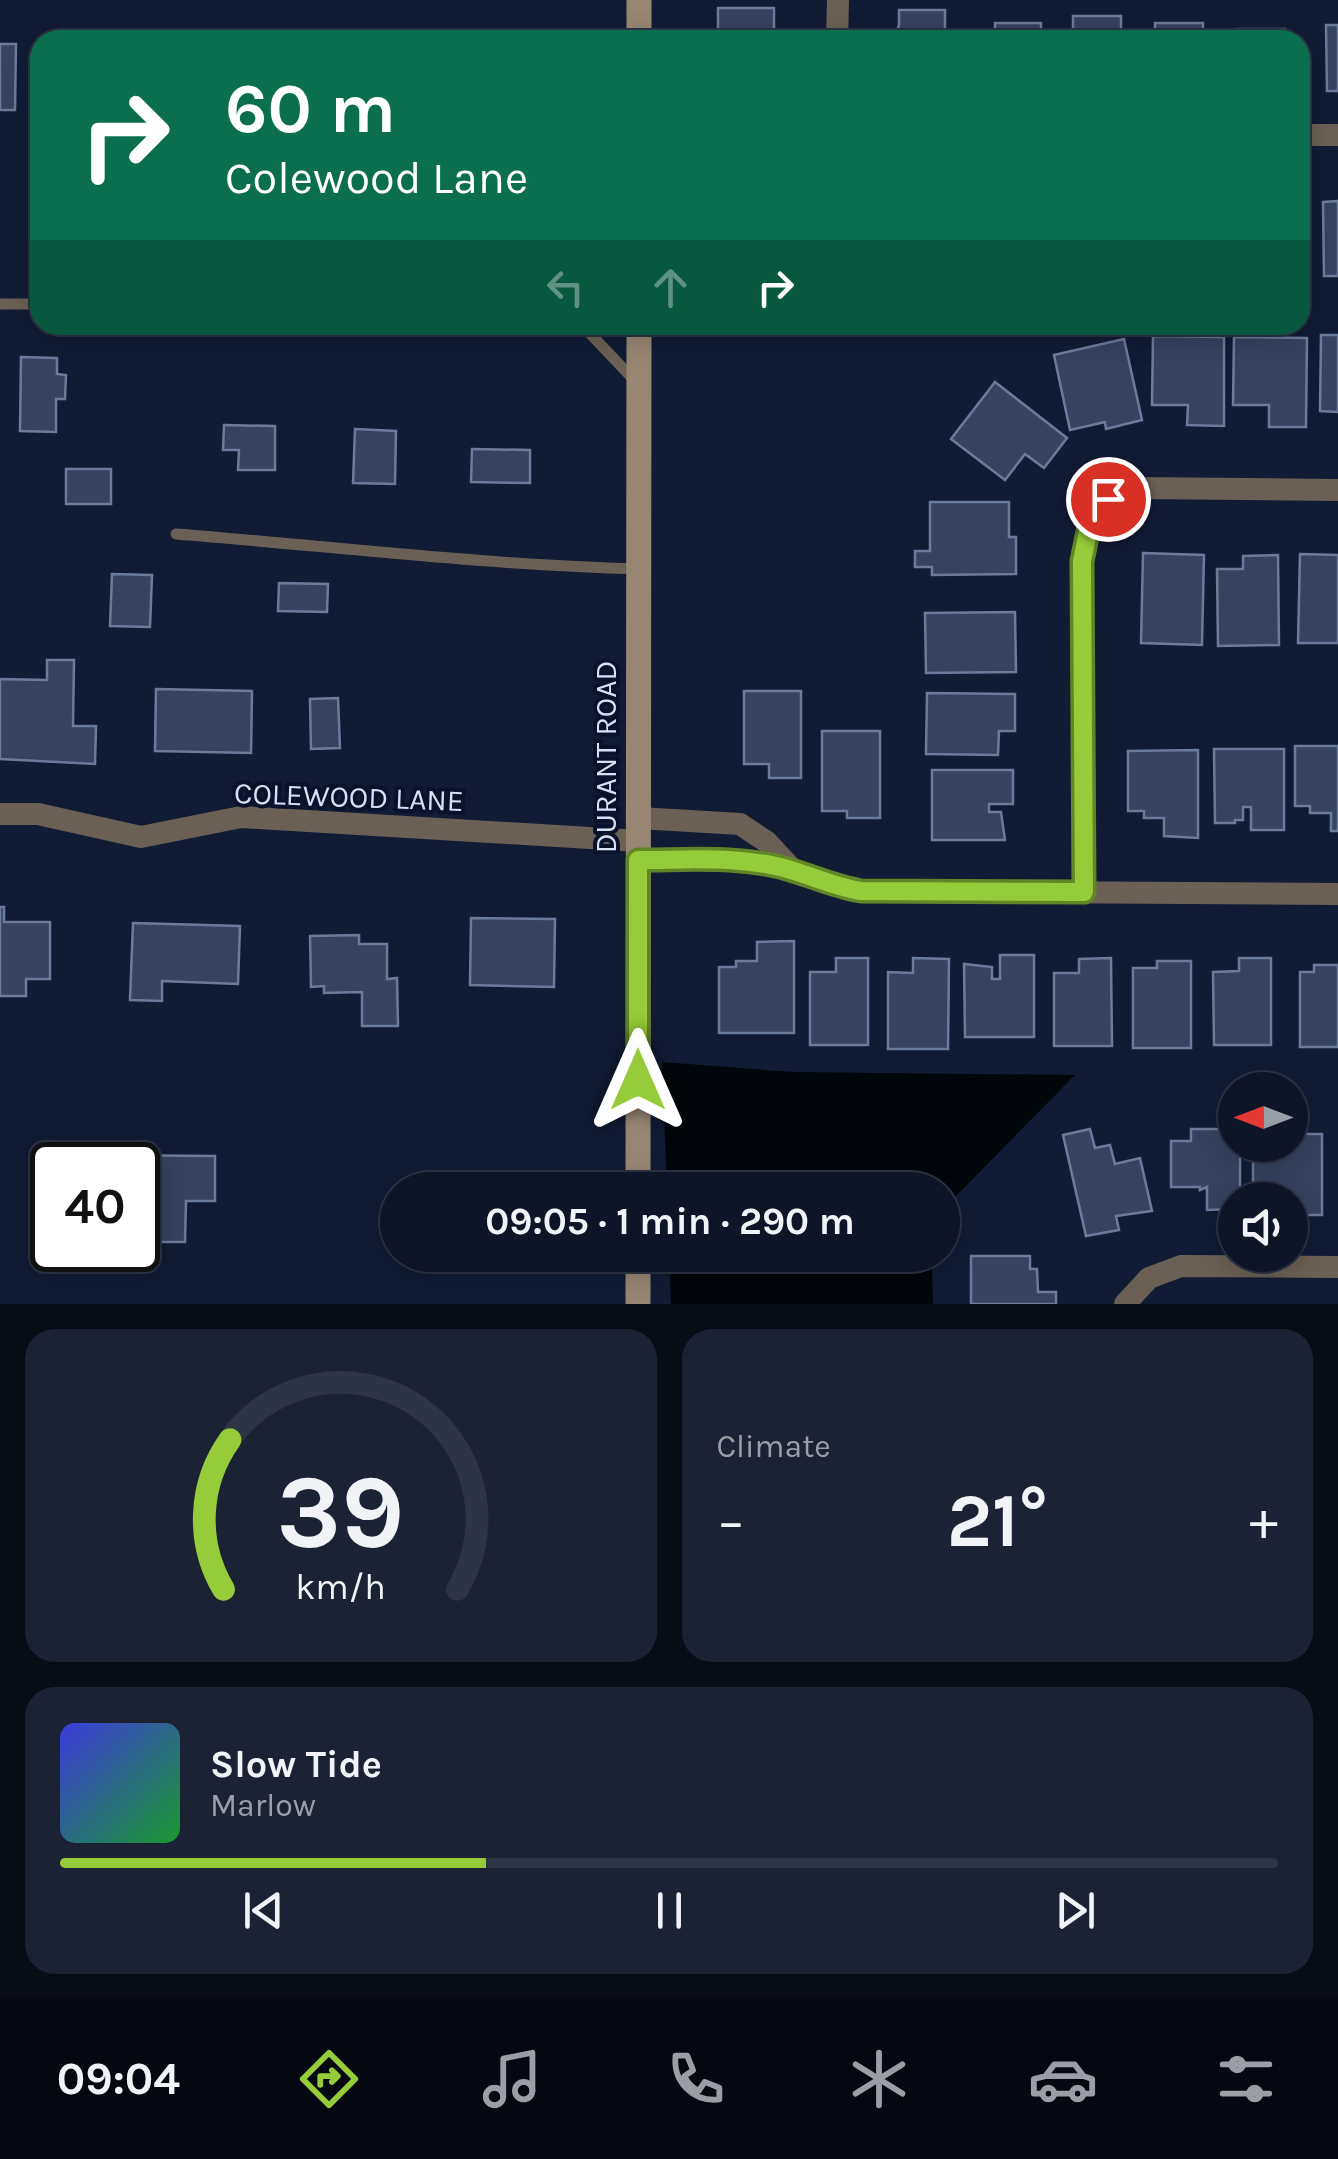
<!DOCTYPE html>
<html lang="en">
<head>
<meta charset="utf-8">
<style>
	body { margin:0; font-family:Karla,sans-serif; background:#1b2233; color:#f1f3f6; height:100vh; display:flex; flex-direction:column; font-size:38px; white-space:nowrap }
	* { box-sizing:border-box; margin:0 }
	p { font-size:32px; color:#9a9fa7 }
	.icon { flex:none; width:55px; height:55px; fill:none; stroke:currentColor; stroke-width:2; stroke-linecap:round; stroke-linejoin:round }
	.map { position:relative; height:1304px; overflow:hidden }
	.sheet { display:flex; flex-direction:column; gap:25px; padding:25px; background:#070c15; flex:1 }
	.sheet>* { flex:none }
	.guide { position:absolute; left:30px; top:30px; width:1280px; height:305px; border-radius:30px; box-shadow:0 5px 25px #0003,0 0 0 2px #2d3444; background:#0b6e4f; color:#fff; overflow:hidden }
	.needle { width:65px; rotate:270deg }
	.tools { position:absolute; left:1218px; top:1072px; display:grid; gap:20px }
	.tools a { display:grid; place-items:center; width:90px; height:90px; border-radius:50%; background:#0d1527; box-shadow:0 5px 25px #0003,0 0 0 2px #2d3444; font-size:50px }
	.speed { position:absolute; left:30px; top:1142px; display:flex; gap:20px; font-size:50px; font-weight:700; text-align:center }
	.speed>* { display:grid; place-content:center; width:130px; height:130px; border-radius:50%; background:#0d1527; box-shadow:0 5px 25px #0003,0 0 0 2px #2d3444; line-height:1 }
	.speed .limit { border:5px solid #111; border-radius:15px; background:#fff; color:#111 }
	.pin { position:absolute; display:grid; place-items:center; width:85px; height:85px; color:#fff; margin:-42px; border:5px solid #fff; border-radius:50%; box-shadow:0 2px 10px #0007 }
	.me { position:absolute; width:110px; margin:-55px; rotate:0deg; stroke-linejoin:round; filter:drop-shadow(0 0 8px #0008) }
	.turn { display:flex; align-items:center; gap:35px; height:210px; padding:0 30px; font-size:45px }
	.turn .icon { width:130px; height:130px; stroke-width:2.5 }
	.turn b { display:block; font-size:70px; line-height:85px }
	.lanes { display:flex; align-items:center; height:95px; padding:0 30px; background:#0003; justify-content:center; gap:50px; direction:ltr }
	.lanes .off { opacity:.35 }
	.big { font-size:75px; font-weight:700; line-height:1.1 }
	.sheet .widget { flex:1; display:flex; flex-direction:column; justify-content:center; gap:15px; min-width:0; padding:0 35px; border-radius:30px; background:#1b2233 }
	.sheet .dial { align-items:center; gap:0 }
	.dial svg { height:260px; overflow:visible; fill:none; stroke:#2d3444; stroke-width:7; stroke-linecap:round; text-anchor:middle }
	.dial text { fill:#f1f3f6; stroke:none }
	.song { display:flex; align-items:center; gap:30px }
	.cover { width:120px; height:120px; border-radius:15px; background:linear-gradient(135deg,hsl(240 70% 55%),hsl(130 70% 35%)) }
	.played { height:10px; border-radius:5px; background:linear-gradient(90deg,#96cc39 35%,#2d3444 35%) }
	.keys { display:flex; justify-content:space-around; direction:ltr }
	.heat { display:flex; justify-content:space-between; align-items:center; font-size:55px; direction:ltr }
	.sheet .tiles { flex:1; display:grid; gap:25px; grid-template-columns:1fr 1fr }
	.widget:last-child { grid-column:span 2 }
	.trip { position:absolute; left:380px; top:1172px; width:580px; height:100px; border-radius:50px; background:#0d1527; box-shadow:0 5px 25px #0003,0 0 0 2px #2d3444; font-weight:700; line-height:100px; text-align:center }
	.tab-bar { display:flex; height:160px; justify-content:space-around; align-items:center; background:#050810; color:#9a9fa7 }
	.tab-bar .icon { width:70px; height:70px }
	.tab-bar .selected { color:#96cc39 }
	.tab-bar b { font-size:45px; color:#f1f3f6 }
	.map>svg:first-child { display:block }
	.water { fill:#00060a }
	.building { fill:#36425e; stroke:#6d7b9a; stroke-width:2.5 }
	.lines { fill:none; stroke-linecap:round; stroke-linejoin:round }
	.lane { stroke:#6b6055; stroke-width:11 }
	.street { stroke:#6b6055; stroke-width:22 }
	.secondary { stroke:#988674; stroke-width:25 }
	.route-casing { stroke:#628525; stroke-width:25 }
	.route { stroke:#96cc39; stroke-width:18 }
	.labels { text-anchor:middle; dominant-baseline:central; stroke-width:8; stroke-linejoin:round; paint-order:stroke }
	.street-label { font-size:30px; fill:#d7dff0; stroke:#09122a }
</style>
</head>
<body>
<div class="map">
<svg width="1338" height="1304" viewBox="0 0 1338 1304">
	<rect width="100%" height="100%" fill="#111c34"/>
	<g class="water">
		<polygon points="662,1062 793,1072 1075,1075 955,1197 943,1236 942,1190 667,1190"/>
		<polygon points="669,1255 936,1255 932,1270 933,1304 671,1304"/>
	</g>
	<g class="building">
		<polygon points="718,8 774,8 774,30 780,30 780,40 727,40 727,30 718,30"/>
		<polygon points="899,10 945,10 945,31 956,31 956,40 889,40 889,31 897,31 899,25"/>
		<rect x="1073" y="16" width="48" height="24"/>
		<rect x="995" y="23" width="46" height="17"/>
		<rect x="1155" y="23" width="48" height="17"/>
		<polygon points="1326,25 1338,25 1338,91 1327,91"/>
		<rect x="1238" y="29" width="47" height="11"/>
		<polygon points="0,44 16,44 15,110 0,110"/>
		<polygon points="1338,201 1338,276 1324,276 1323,202"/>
		<polygon points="1321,335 1338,335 1338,412 1320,411"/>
		<polygon points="1153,336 1224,337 1224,426 1187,425 1188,405 1152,405"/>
		<polygon points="1234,337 1307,338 1306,427 1269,427 1269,405 1233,405"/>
		<polygon points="1124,339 1142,420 1106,429 1105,422 1070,430 1054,355"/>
		<polygon points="21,357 57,358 57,374 66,375 65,399 56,399 56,432 20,431"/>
		<polygon points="995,382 1067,438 1044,468 1025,454 1005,480 951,439"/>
		<polygon points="224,425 275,426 275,470 238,470 239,450 223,450"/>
		<polygon points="355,429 396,431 395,484 353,483"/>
		<polygon points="472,449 530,450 530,483 471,482"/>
		<rect x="66" y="469" width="45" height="35"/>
		<polygon points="930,502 1009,502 1009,537 1016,537 1016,574 932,575 932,567 915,567 915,551 930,551"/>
		<polygon points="1143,553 1204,555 1202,645 1141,643"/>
		<polygon points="1300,554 1338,555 1338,643 1298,643"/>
		<polygon points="1278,555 1279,645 1218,646 1217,569 1243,569 1243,556"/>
		<polygon points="112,574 152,575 150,627 110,626"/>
		<polygon points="279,583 328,584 327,612 278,611"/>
		<polygon points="1015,612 1016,672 926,673 925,613"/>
		<polygon points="47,660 74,660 73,726 96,726 95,764 0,759 0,679 47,680"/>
		<polygon points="156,689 252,691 251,753 155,751"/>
		<polygon points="744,691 801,691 801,778 769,778 769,764 744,764"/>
		<polygon points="927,693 1015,694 1015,731 999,731 998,755 926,754"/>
		<polygon points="338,698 340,748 311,749 310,699"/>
		<polygon points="822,731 880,731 880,818 847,818 847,811 822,811"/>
		<polygon points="1295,746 1338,746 1338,831 1331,831 1331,813 1310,813 1310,806 1295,806"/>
		<polygon points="1214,749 1284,749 1284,830 1251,830 1251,807 1243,807 1243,820 1235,820 1235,823 1215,823"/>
		<polygon points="1198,750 1198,838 1164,836 1164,818 1144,818 1144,811 1128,811 1128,751"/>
		<polygon points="932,770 1013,770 1013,804 989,804 989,812 1001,812 1005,840 932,840"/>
		<polygon points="0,907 4,907 4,922 50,922 50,979 26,979 26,996 0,996"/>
		<polygon points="471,918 555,919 554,987 470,985"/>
		<polygon points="133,923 240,926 238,984 162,981 162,1001 130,1000"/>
		<polygon points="359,935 359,944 387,944 387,979 397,978 398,1026 362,1026 362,992 324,993 324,986 311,987 310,936"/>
		<polygon points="794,941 794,1033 719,1033 719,967 736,967 736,961 757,961 757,942"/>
		<polygon points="1000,955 1034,955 1034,1037 965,1037 964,964 992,967 992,979 1000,979"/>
		<polygon points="836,958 868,958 868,1045 810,1045 810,972 836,972"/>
		<polygon points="913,958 949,959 948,1049 888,1049 888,972 913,973"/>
		<polygon points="1111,958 1112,1046 1054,1046 1054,973 1079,973 1079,959"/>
		<polygon points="1239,958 1271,958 1271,1045 1214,1045 1213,972 1239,971"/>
		<polygon points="1157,961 1191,961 1191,1048 1133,1048 1133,968 1157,968"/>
		<polygon points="1314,965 1338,965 1338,1047 1300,1047 1300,972 1314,972"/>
		<polygon points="1090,1129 1095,1148 1110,1145 1115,1164 1140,1158 1152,1211 1116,1216 1119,1230 1086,1236 1063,1135"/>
		<polygon points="1191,1129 1225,1129 1225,1136 1235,1136 1235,1145 1240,1145 1240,1200 1235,1200 1235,1209 1207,1210 1207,1187 1200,1190 1200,1187 1171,1187 1171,1141 1191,1141"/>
		<polygon points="1290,1134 1322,1134 1322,1215 1290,1215 1289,1198 1268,1198 1268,1191 1253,1191 1253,1145 1290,1145"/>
		<polygon points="100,1155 215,1156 215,1201 186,1201 185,1242 156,1242 157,1225 138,1225 138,1165 100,1165"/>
		<polygon points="99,1250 131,1250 131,1262 99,1261"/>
		<polygon points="971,1256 1030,1256 1030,1269 1037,1269 1038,1292 1056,1292 1056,1304 971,1304"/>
	</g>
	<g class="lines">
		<g class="lane">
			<polyline points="0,304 40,304"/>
			<polyline points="582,325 636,382"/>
			<path d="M 176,534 C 330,546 484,565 639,569"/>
		</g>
		<g class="street">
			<polyline points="837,40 838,0"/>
			<polyline points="1300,135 1338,135"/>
			<polyline points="0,814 38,814 141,837 241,817 639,841"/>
			<polyline points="639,818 740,824 767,842 793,870"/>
			<path d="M 638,860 C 689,860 745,855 794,870 C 817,878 837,887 861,891 L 1338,894"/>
			<path d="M 1084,892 L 1081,586 C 1082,542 1086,502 1133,488 L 1338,490"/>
			<polyline points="1125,1304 1149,1278 1181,1266 1338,1267"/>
		</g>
		<g class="secondary">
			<polyline points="639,0 639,40"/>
			<polyline points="638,1190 639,325"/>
			<polyline points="638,1304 638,1255"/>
		</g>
	</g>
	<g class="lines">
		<g class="route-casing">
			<path id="route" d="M 638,1080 L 638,860 C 689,860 745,855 794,871 C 817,878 837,887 861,891 L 1084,892 L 1082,561 L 1090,522 L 1108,499"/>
		</g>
		<use href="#route" class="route"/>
	</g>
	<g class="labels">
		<g class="street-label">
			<text transform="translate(606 757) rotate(-90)">DURANT ROAD</text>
			<text transform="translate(349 797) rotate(2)">COLEWOOD LANE</text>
		</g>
	</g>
</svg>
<div class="tools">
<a><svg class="needle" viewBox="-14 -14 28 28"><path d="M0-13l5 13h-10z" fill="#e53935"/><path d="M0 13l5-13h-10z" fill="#9a9fa7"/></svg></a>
<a><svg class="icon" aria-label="sound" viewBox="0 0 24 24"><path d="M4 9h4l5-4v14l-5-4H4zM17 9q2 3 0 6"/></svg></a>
</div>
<div class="speed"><div class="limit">40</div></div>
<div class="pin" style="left:1108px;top:499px;background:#d93025"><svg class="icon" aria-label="arrive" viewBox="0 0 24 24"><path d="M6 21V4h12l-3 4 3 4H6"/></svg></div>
<svg class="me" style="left:638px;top:1080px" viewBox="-20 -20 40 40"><path d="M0-17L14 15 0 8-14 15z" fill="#96cc39" stroke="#fff" stroke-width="4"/></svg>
<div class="trip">09:05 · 1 min · 290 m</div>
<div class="guide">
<div class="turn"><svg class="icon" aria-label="right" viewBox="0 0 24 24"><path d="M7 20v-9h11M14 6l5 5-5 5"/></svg><div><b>60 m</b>Colewood Lane</div></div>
<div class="lanes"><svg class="icon off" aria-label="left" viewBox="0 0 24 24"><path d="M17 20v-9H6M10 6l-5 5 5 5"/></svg><svg class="icon off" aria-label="ahead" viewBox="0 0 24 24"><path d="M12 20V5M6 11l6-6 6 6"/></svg><svg class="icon" aria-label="right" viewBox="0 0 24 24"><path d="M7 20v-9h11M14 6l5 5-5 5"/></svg></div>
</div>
</div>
<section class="sheet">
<div class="tiles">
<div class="widget dial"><svg viewBox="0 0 100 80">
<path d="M14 69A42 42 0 1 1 86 69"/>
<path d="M14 69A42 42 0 0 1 16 23" stroke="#96cc39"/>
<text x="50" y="56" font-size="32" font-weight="700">39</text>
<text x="50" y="72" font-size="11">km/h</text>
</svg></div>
<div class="widget"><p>Climate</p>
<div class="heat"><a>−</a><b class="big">21°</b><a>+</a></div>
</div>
<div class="widget">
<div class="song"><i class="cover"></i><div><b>Slow Tide</b><p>Marlow</p></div></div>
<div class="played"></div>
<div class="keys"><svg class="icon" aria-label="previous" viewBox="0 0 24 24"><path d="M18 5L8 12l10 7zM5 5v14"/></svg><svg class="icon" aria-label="pause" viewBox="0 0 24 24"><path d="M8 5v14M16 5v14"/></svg><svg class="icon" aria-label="next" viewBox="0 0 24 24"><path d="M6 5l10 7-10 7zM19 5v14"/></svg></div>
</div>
</div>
</section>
<nav class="tab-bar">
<b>09:04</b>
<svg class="icon selected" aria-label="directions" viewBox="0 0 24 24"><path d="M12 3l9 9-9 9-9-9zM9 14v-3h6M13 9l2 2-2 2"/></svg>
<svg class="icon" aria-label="music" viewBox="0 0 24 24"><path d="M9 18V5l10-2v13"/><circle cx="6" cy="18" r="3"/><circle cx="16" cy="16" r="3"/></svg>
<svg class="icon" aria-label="phone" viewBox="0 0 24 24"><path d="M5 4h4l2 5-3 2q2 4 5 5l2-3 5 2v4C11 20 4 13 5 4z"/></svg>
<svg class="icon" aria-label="climate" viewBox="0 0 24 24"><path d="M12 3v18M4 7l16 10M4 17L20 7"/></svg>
<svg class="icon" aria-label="car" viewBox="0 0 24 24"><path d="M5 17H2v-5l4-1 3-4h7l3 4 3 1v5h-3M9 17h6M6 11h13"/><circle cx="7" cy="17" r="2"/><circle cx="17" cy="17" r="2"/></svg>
<svg class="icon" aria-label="filters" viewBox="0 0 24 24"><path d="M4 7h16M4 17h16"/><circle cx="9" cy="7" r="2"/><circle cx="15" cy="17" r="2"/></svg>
</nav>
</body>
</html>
